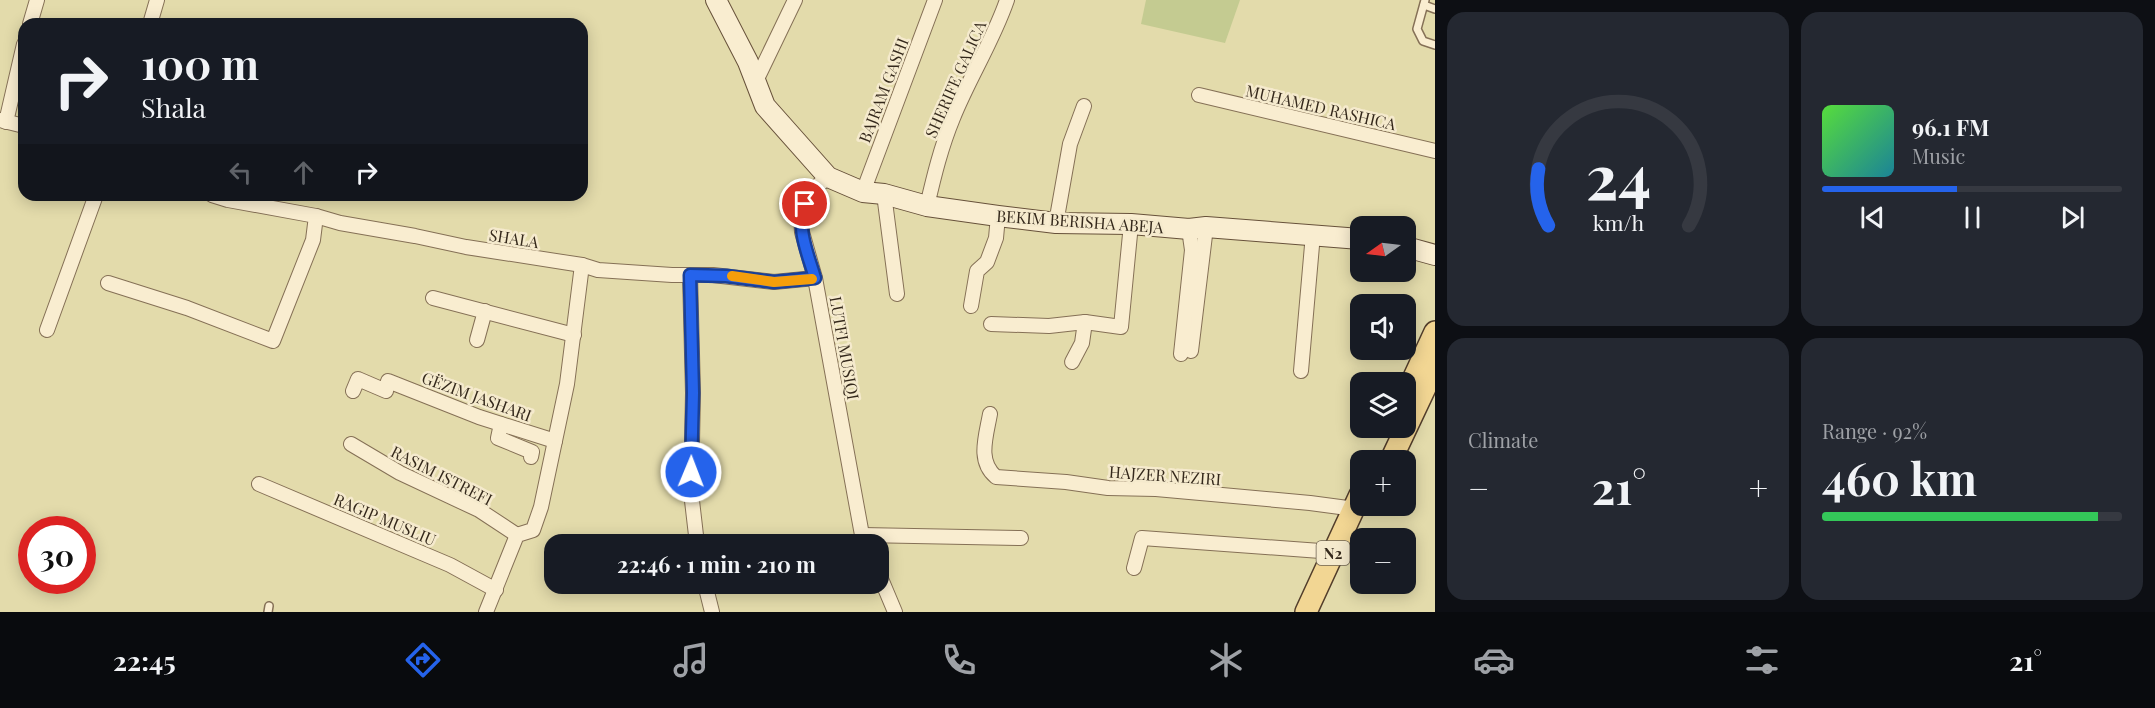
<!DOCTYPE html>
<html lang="en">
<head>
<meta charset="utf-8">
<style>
	body { margin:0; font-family:"Playfair Display",serif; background:#242831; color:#f1f3f6; height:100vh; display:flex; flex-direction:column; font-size:22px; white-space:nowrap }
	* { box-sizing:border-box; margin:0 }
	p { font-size:20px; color:#9ea1a6 }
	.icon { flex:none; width:33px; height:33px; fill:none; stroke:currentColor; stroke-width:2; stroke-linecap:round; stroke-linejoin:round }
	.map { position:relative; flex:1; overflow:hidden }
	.drawer { display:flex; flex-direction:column; gap:12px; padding:12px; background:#0d0f14; width:720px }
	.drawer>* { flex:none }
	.hud { position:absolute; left:18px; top:18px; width:570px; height:183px; border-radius:18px; box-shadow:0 3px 15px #0003; background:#171b24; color:#f1f3f6; overflow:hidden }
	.needle { width:39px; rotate:256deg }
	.tools { position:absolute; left:1350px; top:216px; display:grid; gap:12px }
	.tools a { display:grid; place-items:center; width:66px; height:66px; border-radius:12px; background:#171b24; box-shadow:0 3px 15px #0003; font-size:30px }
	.speed { position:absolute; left:18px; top:516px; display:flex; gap:12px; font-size:30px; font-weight:700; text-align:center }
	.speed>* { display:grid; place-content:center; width:78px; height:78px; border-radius:50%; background:#171b24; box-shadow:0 3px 15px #0003; line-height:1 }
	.speed .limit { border:9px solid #d22; background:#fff; color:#111 }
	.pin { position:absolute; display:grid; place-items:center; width:51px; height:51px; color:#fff; margin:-26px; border:3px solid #fff; border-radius:50%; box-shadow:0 2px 6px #0007 }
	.me { position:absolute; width:66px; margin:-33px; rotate:1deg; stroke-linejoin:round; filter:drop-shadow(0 0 4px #0008) }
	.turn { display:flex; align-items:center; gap:21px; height:126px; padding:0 24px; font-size:27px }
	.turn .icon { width:78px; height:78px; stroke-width:2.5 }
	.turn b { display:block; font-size:42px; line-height:51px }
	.lanes { display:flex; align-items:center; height:57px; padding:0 24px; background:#0003; justify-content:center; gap:30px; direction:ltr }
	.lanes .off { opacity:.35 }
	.big { font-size:45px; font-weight:700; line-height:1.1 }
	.drawer .tile { flex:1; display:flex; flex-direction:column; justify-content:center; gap:9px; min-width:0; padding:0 21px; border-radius:18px; background:#242831 }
	.drawer .dial { align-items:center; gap:0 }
	.dial svg { height:156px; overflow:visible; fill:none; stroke:#363941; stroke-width:7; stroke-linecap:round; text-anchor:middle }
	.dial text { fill:#f1f3f6; stroke:none }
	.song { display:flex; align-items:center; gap:18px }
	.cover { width:72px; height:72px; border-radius:9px; background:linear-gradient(135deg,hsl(110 70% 55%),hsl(190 70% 35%)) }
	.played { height:6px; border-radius:3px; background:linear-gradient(90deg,#2563eb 45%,#363941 45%) }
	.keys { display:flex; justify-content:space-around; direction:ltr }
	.heat { display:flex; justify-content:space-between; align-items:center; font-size:33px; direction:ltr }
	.charge { height:9px; border-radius:4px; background:linear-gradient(90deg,#34c759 92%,#363941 0) }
	.drawer .tiles { flex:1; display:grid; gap:12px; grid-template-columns:repeat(2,1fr) }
	.trip { position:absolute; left:544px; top:534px; width:345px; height:60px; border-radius:18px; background:#171b24; box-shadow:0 3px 15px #0003; font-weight:700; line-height:60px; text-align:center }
	.tabs { display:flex; height:96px; justify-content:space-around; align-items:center; background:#090b0e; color:#9ea1a6 }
	.tabs .icon { width:42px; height:42px }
	.tabs .current { color:#2563eb }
	.tabs b { font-size:27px; color:#f1f3f6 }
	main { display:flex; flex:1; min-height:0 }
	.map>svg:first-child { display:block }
	.farmland { fill:#e3dbab; fill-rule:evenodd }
	.green { fill:#c4cb91 }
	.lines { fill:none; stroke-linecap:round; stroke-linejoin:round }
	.lane-casing { stroke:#857056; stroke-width:10 }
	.street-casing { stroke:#857056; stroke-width:16 }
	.secondary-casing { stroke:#67513a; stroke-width:22 }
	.primary-casing { stroke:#533e2b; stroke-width:24 }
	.lane { stroke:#f9edd0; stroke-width:7 }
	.street { stroke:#f9edd0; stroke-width:14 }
	.secondary { stroke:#f9edd0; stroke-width:20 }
	.primary { stroke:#f2d693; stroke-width:21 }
	.route-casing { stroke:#184099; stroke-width:15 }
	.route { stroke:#2563eb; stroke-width:10 }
	.slow { stroke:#f59e0b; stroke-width:10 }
	.labels { text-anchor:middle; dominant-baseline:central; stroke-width:5; stroke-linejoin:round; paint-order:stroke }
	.shield { fill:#f5eacd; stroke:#6e6250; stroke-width:1.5 }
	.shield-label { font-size:15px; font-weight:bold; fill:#34281b }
	.street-label { font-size:16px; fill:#34281b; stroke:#f5eacd }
</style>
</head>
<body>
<main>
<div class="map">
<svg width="1435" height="612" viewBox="0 0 1435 612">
	<rect width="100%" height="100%" fill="#ede0bd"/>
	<path class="farmland" d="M 0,0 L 1435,0 L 1435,612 L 0,612 ZM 24,24 L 582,24 L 582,195 L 24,195 ZM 1360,226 L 1406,226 L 1406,272 L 1360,272 ZM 1360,304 L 1406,304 L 1406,350 L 1360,350 ZM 1360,382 L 1406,382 L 1406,428 L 1360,428 ZM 1360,460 L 1406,460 L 1406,506 L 1360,506 ZM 32,530 L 82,530 L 82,580 L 32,580 ZM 1360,538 L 1406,538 L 1406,584 L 1360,584 ZM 555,544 L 879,544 L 879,584 L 555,584 Z"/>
	<polygon class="green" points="1146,0 1240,0 1225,43 1141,24"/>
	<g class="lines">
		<g class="lane-casing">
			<g id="lane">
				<polyline points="1425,0 1417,29 1423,41 1435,45"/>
				<polyline points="1424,5 1435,9"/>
				<polyline points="268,612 269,606"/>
			</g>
		</g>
		<g class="street-casing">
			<g id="street">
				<polyline points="30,24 37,0"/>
				<polyline points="150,24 157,0"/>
				<polyline points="756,81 795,0"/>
				<polyline points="1199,95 1435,151"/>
				<polyline points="0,120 24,126"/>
				<polyline points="6,122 24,44"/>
				<polyline points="828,177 810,192 801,216 802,232 815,278 862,535 867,544"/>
				<polyline points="863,192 935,0"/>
				<polyline points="884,194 897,294"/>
				<polyline points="212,195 228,200 316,216 340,223 415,236 466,247 582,265 598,270 672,275 713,275 774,282 815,278"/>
				<path d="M 927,206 C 934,176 941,147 953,118 C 969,78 993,41 1007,0"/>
				<polyline points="1056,223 1070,144 1084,106"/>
				<polyline points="690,275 693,393 691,492 697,544"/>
				<polyline points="108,283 187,308 273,341 313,240 316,216"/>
				<polyline points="433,298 574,335"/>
				<polyline points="971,306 977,271 987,262 996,238 998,216"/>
				<polyline points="991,324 1049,326 1085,322 1121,327 1131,224"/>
				<polyline points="47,330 96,195"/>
				<polyline points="477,340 485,311"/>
				<polyline points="1191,351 1206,227"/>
				<polyline points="1181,354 1192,250 1189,229"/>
				<polyline points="1072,362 1082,343 1085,322"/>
				<polyline points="1301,371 1313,234"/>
				<polyline points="353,391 358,379 386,391 388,381 479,417 555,441"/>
				<path d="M 990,414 C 986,437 977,461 996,477 L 1066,482 L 1108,488 L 1156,489 L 1310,503 L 1355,509"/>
				<polyline points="501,424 498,438 532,452 531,457"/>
				<polyline points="351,444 400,473 479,510 517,535"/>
				<polyline points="259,484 450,565 496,590"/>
				<polyline points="862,535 1021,538"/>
				<polyline points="1134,568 1142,538 1334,552"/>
				<polyline points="879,574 895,612"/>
				<polyline points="705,584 712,612"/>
				<polyline points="486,612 517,535 533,530 541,507 567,384 582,265"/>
			</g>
		</g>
		<g class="secondary-casing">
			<g id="secondary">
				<polyline points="716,0 748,62 765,106 828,177 863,192 884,194 927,206 998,216 1056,223 1131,224 1189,229 1206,227 1360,239"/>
				<polyline points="1406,247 1435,255"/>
			</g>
		</g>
		<g class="primary-casing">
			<g id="primary">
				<polyline points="1410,386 1435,332"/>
				<polyline points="1391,460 1435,367"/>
				<polyline points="1306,612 1360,495"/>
			</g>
		</g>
		<use href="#lane" class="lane"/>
		<use href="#street" class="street"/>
		<use href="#secondary" class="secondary"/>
		<use href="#primary" class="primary"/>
	</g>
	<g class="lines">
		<g class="route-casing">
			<path id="route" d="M 691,472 L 693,393 L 690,275 L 726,276 L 774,282 L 815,278 C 808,254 796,229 805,204"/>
		</g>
		<use href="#route" class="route"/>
		<polyline class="slow" points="732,276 774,282 812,279"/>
	</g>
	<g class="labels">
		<rect class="shield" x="1316.5" y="541" width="33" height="24" rx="4.5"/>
		<g class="shield-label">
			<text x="1333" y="553">N2</text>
		</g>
		<g class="street-label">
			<text transform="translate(955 79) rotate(-66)">SHERIFE GALICA</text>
			<text transform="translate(883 90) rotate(-69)">BAJRAM GASHI</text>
			<text transform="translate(1321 107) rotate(13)">MUHAMED RASHICA</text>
			<text transform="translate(1080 221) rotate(4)">BEKIM BERISHA ABEJA</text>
			<text transform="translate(514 238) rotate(9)">SHALA</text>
			<text transform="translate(845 348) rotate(80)">LUTFI MUSIQI</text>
			<text transform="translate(477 396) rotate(20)">GËZIM JASHARI</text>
			<text transform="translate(442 475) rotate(27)">RASIM ISTREFI</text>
			<text transform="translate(1165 475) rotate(4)">HAJZER NEZIRI</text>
			<text transform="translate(385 519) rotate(23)">RAGIP MUSLIU</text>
		</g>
	</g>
</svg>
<div class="tools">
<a><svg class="needle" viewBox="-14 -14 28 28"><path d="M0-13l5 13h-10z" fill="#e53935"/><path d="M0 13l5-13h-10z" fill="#9ea1a6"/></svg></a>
<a><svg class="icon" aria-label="sound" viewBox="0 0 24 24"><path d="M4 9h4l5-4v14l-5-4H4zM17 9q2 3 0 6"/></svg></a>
<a><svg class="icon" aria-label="layers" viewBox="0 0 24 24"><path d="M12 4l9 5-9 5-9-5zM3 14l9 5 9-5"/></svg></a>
<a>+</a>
<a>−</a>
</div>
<div class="speed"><div class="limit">30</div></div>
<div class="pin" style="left:805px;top:204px;background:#d93025"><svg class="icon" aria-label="arrive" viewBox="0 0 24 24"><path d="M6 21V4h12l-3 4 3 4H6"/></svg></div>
<svg class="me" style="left:691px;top:472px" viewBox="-20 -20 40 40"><circle r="17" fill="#2563eb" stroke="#fff" stroke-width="3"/><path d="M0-11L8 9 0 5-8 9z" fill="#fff"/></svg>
<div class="trip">22:46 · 1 min · 210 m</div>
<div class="hud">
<div class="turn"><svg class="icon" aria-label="right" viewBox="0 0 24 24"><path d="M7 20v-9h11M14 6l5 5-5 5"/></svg><div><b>100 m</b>Shala</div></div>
<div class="lanes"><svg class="icon off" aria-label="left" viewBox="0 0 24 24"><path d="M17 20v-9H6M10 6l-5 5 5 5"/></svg><svg class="icon off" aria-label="ahead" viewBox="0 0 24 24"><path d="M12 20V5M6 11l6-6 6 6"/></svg><svg class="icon" aria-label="right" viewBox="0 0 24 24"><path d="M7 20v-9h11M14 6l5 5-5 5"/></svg></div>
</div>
</div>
<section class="drawer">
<div class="tiles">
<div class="tile dial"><svg viewBox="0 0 100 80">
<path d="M14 69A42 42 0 1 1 86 69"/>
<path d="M14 69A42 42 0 0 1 9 40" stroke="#2563eb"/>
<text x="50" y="56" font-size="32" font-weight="700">24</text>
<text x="50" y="72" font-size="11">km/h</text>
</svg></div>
<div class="tile">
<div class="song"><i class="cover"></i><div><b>96.1 FM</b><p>Music</p></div></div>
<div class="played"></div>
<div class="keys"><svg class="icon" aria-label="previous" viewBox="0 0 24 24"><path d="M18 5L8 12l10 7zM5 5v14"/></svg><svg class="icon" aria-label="pause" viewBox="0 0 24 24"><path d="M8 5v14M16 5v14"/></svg><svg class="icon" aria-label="next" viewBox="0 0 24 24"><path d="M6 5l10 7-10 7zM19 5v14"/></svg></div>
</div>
<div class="tile"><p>Climate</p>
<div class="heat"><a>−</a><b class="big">21°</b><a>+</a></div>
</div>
<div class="tile"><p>Range · 92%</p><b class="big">460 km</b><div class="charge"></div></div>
</div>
</section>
</main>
<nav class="tabs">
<b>22:45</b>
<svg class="icon current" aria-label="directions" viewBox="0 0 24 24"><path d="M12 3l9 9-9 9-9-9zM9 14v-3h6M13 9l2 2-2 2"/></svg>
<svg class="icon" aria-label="music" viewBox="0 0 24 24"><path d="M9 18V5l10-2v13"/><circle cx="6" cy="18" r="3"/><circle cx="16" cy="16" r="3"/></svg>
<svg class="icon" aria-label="phone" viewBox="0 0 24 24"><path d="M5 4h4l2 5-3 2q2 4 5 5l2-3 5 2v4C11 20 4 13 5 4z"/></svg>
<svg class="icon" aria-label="climate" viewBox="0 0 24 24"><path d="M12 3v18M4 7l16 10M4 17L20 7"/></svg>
<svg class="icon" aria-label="car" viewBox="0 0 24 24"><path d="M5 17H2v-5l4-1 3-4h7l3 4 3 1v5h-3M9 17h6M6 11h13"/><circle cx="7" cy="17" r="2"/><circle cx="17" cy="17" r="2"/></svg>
<svg class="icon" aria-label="filters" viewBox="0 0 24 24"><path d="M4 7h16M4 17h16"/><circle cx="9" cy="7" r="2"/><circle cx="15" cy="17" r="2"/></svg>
<b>21°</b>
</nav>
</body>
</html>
